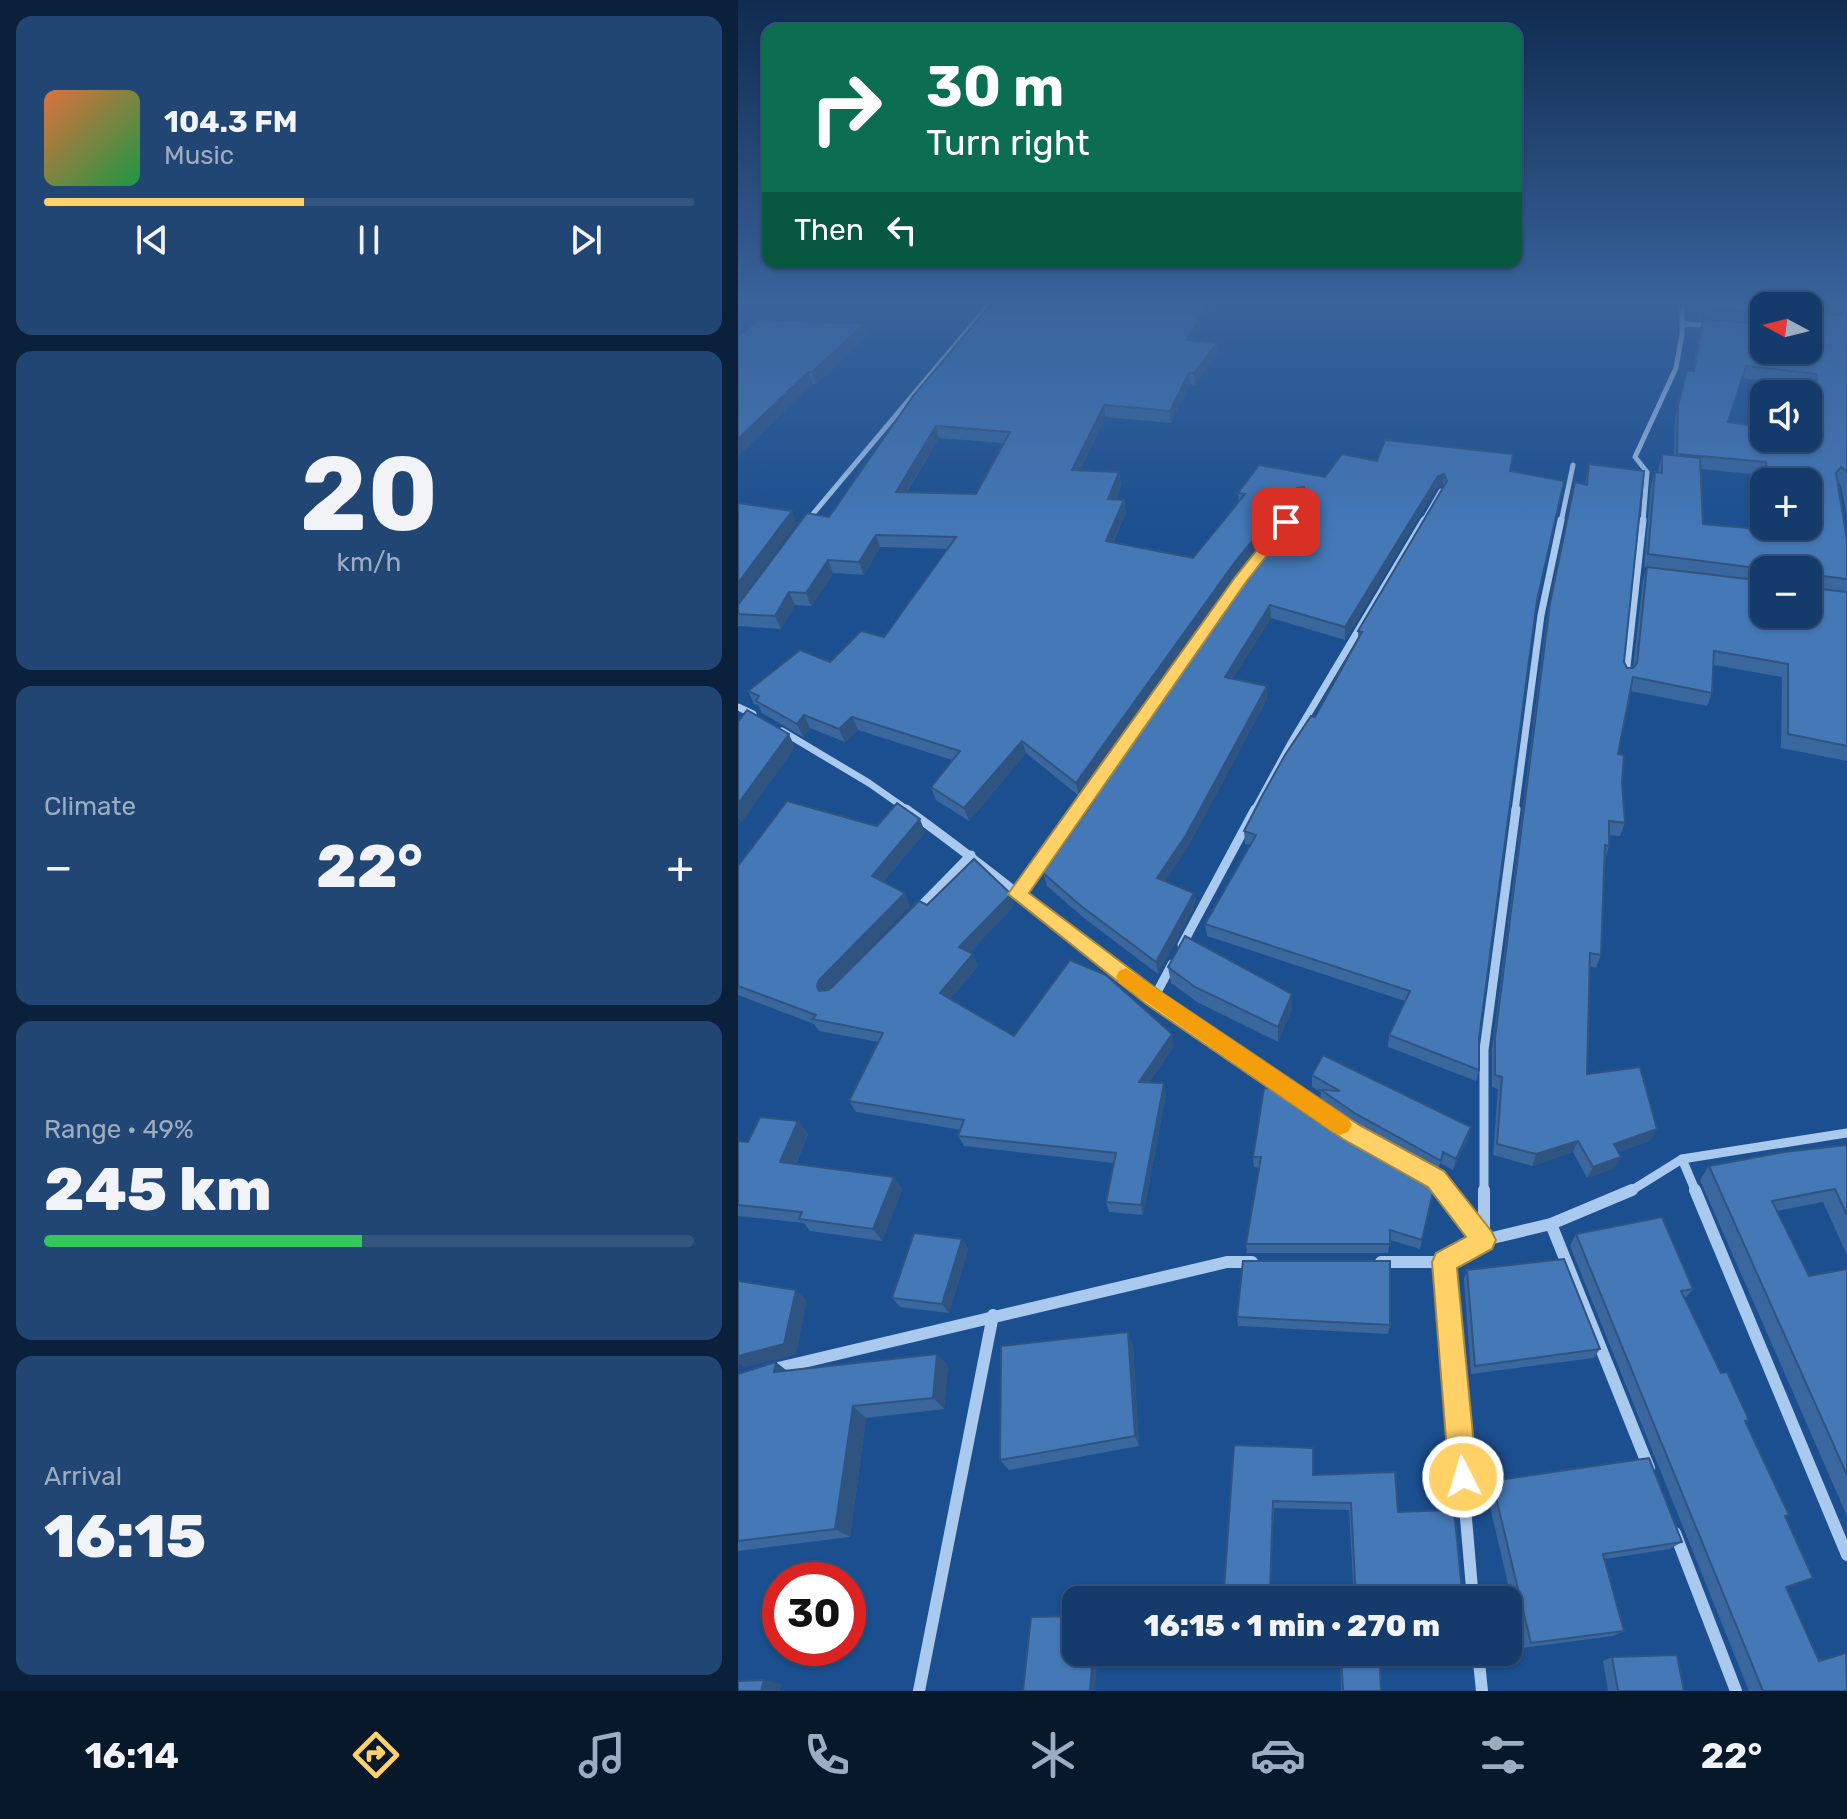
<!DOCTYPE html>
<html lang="en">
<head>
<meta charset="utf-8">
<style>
	body { margin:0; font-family:Rubik,sans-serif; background:#214673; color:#f1f3f6; height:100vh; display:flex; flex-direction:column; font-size:30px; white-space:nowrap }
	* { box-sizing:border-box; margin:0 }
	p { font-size:26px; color:#9dadc1 }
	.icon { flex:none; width:44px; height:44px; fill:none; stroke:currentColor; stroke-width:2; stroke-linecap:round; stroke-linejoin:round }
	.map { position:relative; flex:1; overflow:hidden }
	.drawer { display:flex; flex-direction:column; gap:16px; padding:16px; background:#0b203b; width:738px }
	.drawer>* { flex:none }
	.hud { position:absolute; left:24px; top:24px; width:760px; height:244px; border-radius:16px; box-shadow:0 2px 6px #0004,0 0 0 2px #33557e; background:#0b6e4f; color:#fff; overflow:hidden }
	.needle { width:52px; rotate:277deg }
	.fabs { position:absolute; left:1012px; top:292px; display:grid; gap:16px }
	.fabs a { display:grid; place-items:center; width:72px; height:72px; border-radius:16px; background:#143b6b; box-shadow:0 2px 6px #0004,0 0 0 2px #33557e; font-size:40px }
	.speed { position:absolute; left:24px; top:1562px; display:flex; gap:16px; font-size:40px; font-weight:700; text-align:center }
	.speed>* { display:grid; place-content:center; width:104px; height:104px; border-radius:50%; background:#143b6b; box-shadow:0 2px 6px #0004,0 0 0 2px #33557e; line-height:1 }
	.speed .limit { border:12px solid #d22; background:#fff; color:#111 }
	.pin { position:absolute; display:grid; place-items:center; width:68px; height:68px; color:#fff; margin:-34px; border-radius:16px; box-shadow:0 4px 12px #0006 }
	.me { position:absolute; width:88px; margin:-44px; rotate:355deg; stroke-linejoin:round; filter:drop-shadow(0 0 6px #0008) }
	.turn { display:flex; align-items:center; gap:28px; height:168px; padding:0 32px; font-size:36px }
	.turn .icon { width:104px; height:104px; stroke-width:2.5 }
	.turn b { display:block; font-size:56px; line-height:68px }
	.then { display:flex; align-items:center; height:76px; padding:0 32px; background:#0003; gap:16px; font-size:30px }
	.big { font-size:60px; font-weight:800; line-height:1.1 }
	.drawer .widget { flex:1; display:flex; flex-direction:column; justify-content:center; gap:12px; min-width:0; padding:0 28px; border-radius:16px; background:#214673 }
	.drawer .dial { align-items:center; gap:0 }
	.dial b { font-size:104px; line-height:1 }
	.song { display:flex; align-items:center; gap:24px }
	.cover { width:96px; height:96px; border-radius:12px; background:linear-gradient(135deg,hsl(20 70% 55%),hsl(140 70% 35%)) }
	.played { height:8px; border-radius:4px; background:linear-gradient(90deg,#ffd166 40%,#33557e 40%) }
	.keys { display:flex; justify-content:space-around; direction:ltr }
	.heat { display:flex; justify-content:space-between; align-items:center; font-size:44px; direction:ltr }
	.charge { height:12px; border-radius:6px; background:linear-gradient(90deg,#34c759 49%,#33557e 0) }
	.trip { position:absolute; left:324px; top:1586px; width:460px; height:80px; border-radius:16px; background:#143b6b; box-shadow:0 2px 6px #0004,0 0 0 2px #33557e; font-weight:800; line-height:80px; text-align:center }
	.dock { display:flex; height:128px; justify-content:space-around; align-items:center; background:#08182b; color:#9dadc1 }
	.dock .icon { width:56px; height:56px }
	.dock .active { color:#ffd166 }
	.dock b { font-size:36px; color:#f1f3f6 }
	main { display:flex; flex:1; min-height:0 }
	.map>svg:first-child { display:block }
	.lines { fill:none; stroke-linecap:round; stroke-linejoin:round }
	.street-far3 { stroke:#a9c9ee; stroke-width:5 }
	.street-far2 { stroke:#a9c9ee; stroke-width:7 }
	.street-far1 { stroke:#a9c9ee; stroke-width:9 }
	.street { stroke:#a9c9ee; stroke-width:12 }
	.wall { fill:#3a679d; fill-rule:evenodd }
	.shaded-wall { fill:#305480 }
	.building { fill:#4478b7; stroke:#305480; stroke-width:2; fill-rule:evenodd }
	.route { fill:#ffd166; stroke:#a68842; stroke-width:2 }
	.slow { fill:#f59e0b }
</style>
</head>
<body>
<main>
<section class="drawer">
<div class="widget">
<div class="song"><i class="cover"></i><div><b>104.3 FM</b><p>Music</p></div></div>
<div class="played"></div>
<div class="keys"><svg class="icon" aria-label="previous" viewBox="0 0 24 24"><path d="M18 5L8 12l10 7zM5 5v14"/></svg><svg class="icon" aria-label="pause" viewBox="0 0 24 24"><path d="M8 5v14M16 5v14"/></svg><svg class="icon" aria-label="next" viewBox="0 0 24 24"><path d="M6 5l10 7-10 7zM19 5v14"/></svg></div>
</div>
<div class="widget dial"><b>20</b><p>km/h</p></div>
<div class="widget"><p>Climate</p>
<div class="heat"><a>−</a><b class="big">22°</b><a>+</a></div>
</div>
<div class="widget"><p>Range · 49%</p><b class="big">245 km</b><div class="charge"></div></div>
<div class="widget"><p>Arrival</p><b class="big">16:15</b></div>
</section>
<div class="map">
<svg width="1109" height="1691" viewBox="0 0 1109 1691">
	<rect width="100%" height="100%" fill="#1b4f8f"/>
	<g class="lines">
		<g class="street-far3">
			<polyline points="947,324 974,326"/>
			<polyline points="69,521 254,301"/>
			<polyline points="685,522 703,491"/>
			<polyline points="823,522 835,465"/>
			<polyline points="905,522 909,472 897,457 938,368 944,334 944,301"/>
		</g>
		<g class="street-far2">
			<polyline points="888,675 905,520"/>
			<polyline points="0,707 15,714"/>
			<polyline points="44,731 131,783 171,811"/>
			<polyline points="338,811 355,787"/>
			<polyline points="516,811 553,743 686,520"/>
			<polyline points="777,811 803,615 823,520"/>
		</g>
		<g class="street-far1">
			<path d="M 168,809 C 253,869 332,938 416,998 C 463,1032 511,1063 558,1095"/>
			<polyline points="279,894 339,809"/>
			<polyline points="181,908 233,855"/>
			<polyline points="444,945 517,809"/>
			<polyline points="416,998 434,964"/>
			<polyline points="944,1159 958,1192"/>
			<polyline points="690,1174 708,1192"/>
			<polyline points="746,1192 746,1050 778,809"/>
			<polyline points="891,1192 944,1159 1109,1133"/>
		</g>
		<g class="street">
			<polyline points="706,1190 746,1240"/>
			<polyline points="746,1190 746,1239"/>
			<polyline points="957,1190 1109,1555"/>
			<polyline points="813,1224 911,1468"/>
			<polyline points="643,1262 706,1262 746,1240 813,1224 894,1190"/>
			<polyline points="706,1262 735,1600"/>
			<polyline points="36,1369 489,1262 514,1262"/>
			<polyline points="937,1533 998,1691"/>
			<polyline points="740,1652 744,1691"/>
			<polyline points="181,1691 255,1315"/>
		</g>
	</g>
	<g class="wall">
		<path d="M 957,301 L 1109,301 L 1109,516 L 1103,485 L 1099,482 L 1109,540 L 1109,761 L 1043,748 L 1044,677 L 976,665 L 974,693 L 969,706 L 892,691 L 880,754 L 887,823 L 882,836 L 871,835 L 871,846 L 867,859 L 863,955 L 858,968 L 851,966 L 849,1074 L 913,1140 L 880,1152 L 877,1168 L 849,1178 L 835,1152 L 794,1166 L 755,1155 L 760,1089 L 754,1087 L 754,1050 L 809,616 L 837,482 L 847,484 L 851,464 L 886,662 L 889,668 L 895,668 L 905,580 L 909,567 L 906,567 L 913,485 L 917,472 L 920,473 L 921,467 L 924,454 L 936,455 L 937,418 L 949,370 L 954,371 L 964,320 L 960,320 ZM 1026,306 L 1070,306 L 1070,350 L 1067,350 L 1067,354 L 1062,351 L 1026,350 ZM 1004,378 L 1075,387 L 1070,438 L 990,422 ZM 962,469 L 1024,475 L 1026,496 L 1026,482 L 1070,482 L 1070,526 L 1026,526 L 1025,530 L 965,524 ZM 1026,570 L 1070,570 L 1026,614 Z"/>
		<path d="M 250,303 L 456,341 L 479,355 L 457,385 L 452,384 L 433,423 L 367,417 L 342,470 L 381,472 L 383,485 L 377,500 L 386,500 L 388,513 L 375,542 L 455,558 L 501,502 L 500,493 L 587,477 L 639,461 L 772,471 L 799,604 L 741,1038 L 741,1070 L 738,1081 L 650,1047 L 651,1035 L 667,1001 L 469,936 L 467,924 L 512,845 L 507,844 L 506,831 L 577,717 L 620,639 L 620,631 L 706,488 L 705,486 L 698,488 L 607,640 L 533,618 L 494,679 L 529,686 L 529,699 L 449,848 L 427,881 L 456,893 L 457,905 L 420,974 L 346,918 L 309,886 L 305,873 L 352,806 L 351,804 L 348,792 L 564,500 L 559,500 L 545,516 L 498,575 L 341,796 L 288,753 L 231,821 L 198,800 L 193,787 L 214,760 L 120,730 L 107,742 L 72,728 L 65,737 L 24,713 L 20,705 L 16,704 L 10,691 L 92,662 L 146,637 L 209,549 L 142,547 L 126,575 L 95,573 L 73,606 L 57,605 L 43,629 L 0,626 L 0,605 L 91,517 L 251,307 ZM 201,438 L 265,443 L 238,494 L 169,492 Z"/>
		<polygon points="126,324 129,336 78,384 74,384 0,456 0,337"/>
		<polygon points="139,826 187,832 145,882 172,906 89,991 91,990 189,905 276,906 232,952 235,954 240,966 212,999 276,1036 436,1046 411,1082 428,1094 405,1215 371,1212 368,1202 376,1163 226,1146 220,1136 223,1130 118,1112 111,1101 140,1042 81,1031 76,1024 0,995 0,866"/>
		<polygon points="430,967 554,1009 540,1042 459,1002 433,983"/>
		<polygon points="574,1075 733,1127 730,1138 715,1170 702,1163 700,1172 617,1126 582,1102 583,1092 574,1087"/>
		<polygon points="60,1121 70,1134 58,1164 156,1177 164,1189 144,1241 72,1231 66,1223 0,1216 0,1141 10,1142"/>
		<polygon points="610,1128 698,1179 682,1249 652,1240 650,1253 509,1253 508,1244 521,1168 516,1167 515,1157"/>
		<polygon points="1109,1145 1109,1255 1085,1202 1039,1211 1071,1276 1109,1269 1109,1516 962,1180 971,1166"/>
		<polygon points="838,1234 955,1289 947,1298 983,1373 1011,1420 1008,1423 1047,1517 1061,1584 1048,1588 1080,1660 1108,1653 1109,1691 1011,1691 832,1246"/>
		<polygon points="224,1239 230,1249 211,1313 162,1307 154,1298"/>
		<polygon points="729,1270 862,1349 856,1358 733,1374 726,1279"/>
		<polygon points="499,1317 652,1325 650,1334 500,1326"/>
		<polygon points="395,1345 401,1446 271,1470 262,1460"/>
		<polygon points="199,1354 210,1366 206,1409 128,1418 112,1537 0,1551 0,1374 49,1371"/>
		<polygon points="496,1445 575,1475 660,1512 725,1600 616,1600 611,1510 536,1508 532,1597 488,1595 486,1590"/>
		<polygon points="754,1481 944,1542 932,1549 867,1559 886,1631 875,1636 785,1648 748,1490"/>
		<polygon points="602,1652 729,1652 726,1654 641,1654 643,1691 603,1691"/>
		<polygon points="874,1657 946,1691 870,1691 865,1661"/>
	</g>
	<g class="shaded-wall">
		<polygon points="473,301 480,301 449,352 448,340"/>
		<polygon points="126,324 129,336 78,384 74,372"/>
		<polygon points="479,343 479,355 457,385 456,373"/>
		<polygon points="70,372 74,384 0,456 0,439"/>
		<polygon points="451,373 452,384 433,423 432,411"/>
		<polygon points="366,405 367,417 336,482 334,470"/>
		<polygon points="198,426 201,438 161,504 158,492"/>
		<polygon points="381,472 383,485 372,511 370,499"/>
		<polygon points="706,474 705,486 698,488 607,640 607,627 700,476"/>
		<polygon points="566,487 566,499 559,500 545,516 498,575 341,796 338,783 497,562 545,503 559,488"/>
		<polygon points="386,500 388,513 369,553 368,541"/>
		<polygon points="54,511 59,523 0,604 0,583"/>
		<polygon points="138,535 142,547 126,575 121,562"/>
		<polygon points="90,560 95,573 73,606 68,593"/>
		<polygon points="51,592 57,605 43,629 37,616"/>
		<polygon points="532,605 533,618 487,690 487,677"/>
		<polygon points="529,686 529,699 449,848 421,891 419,878"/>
		<polygon points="66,715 72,728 65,737 59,724"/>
		<polygon points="114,717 120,730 107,742 101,729"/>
		<polygon points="51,734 57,748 3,823 0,817 0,804"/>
		<polygon points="284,741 288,753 231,821 226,808"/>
		<polygon points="182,819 187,832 139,889 134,876"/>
		<polygon points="167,893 172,906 88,992 86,998 79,986 81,980"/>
		<polygon points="456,893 457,905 420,974 418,962"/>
		<polygon points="273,894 276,906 225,960 221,947"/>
		<polygon points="235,954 240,966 207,1005 202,993"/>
		<polygon points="554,994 554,1009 540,1042 540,1027"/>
		<polygon points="434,1034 436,1046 403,1093 401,1082"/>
		<polygon points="426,1083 428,1094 405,1215 403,1205"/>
		<polygon points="60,1121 70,1134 53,1175 42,1162"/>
		<polygon points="733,1127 730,1138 715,1170 718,1159"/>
		<polygon points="919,1129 913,1140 871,1155 876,1144"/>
		<polygon points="840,1141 835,1152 794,1166 798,1154"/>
		<polygon points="883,1157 877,1168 849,1178 855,1167"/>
		<polygon points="156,1177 164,1189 144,1241 135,1229"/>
		<polygon points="224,1239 230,1249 211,1313 204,1304"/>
		<polygon points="58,1290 69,1301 58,1355 6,1367 0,1363 0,1354"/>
		<polygon points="390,1332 395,1345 401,1446 397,1436"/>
		<polygon points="199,1354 210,1366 206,1409 195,1398"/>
		<polygon points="38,1362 53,1374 36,1372"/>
		<polygon points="115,1406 128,1418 112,1537 97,1529"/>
		<polygon points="355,1652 360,1652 357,1691 352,1691"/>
		<polygon points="26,1680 43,1684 42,1691 23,1691"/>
	</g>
	<g class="building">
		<path d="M 252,301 L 473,301 L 448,340 L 479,343 L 456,373 L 451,373 L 432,411 L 366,405 L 334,470 L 381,472 L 370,499 L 386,500 L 368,541 L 455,558 L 507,494 L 500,493 L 521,465 L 587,477 L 604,454 L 639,461 L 647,440 L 775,454 L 772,471 L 826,481 L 799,601 L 741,1038 L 741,1070 L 651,1035 L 672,991 L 467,924 L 518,835 L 506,831 L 524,796 L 547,755 L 573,716 L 577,717 L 624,632 L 620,631 L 709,481 L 706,474 L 700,476 L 607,627 L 532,605 L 487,677 L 529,686 L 448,835 L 419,878 L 456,893 L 418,962 L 343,906 L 305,873 L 357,799 L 348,792 L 508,570 L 567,495 L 566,487 L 559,488 L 545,503 L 497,562 L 338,783 L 284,741 L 226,808 L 193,787 L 222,751 L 114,717 L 101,729 L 66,715 L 59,724 L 18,701 L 21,696 L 10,691 L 62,650 L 92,662 L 123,631 L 146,637 L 218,537 L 138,535 L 121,562 L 90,560 L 68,593 L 51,592 L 37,616 L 0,614 L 0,605 L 69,513 L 91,517 L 175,396 L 254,303 L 250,303 ZM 198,426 L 272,432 L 238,494 L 158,492 Z"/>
		<polygon points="962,301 1109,301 1109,304 1074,303 1070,306 1026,306 1026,313 963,308"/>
		<path d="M 1070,309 L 1073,313 L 1109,315 L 1109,472 L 1103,467 L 1098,473 L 1109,540 L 1109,579 L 1077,575 L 1070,580 L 1070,570 L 1033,570 L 910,554 L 917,472 L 924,473 L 924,454 L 962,458 L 965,524 L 1030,530 L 1030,526 L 1070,526 L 1070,482 L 1031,482 L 1028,462 L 939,454 L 940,405 L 949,370 L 956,371 L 965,319 L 1026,324 L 1026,350 L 1062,350 L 1066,355 L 1073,351 L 1070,336 ZM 1008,366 L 1079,374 L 1073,437 L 1026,438 L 1026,428 L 990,422 Z"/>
		<polygon points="21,319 126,324 74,372 70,372 0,439 0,337"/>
		<polygon points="851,464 906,471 886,662 889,668 895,668 899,663 909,567 1026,581 1026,614 1070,614 1070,581 1074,588 1109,592 1109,746 1050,734 1050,664 976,651 974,693 895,677 880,754 886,755 884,783 887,823 871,821 871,846 867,845 863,955 852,953 849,1074 902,1067 919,1129 876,1144 883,1157 855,1167 840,1141 798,1154 759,1144 764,1077 757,1075 757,1038 812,603 837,482 849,485"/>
		<polygon points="0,503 54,511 0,583"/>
		<polygon points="9,710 51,734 0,804 0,722"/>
		<polygon points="49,801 139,826 159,803 182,819 134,876 167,893 81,980 79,986 81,991 91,990 181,901 189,905 236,859 273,894 221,947 235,954 202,993 276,1036 332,960 368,975 434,1034 401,1082 426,1083 403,1205 368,1202 378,1153 220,1136 226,1120 111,1101 145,1033 74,1019 78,1015 0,986 0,866"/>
		<polygon points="447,936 554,994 540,1027 457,987 430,967"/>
		<polygon points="585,1055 733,1127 718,1159 705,1152 703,1161 618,1114 583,1090 602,1091 574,1075"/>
		<polygon points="526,1088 553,1090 610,1128 695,1175 698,1179 684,1240 652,1230 652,1244 508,1244 523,1157 515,1157"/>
		<polygon points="22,1117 60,1121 42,1162 156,1177 135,1229 61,1219 64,1212 0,1205 0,1141 10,1142"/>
		<polygon points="1109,1145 1109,1215 1097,1189 1034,1201 1071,1276 1109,1269 1109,1475 971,1166 1046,1152"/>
		<polygon points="924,1217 955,1289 943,1291 983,1373 989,1372 1011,1420 1007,1421 1051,1515 1047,1516 1075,1578 1048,1587 1081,1661 1108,1653 1109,1691 1025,1691 838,1234"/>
		<polygon points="176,1233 224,1239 204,1304 154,1298"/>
		<polygon points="826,1259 862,1349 737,1366 729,1270"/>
		<polygon points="505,1261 652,1261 652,1325 499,1317"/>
		<polygon points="0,1281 58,1290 46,1344 0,1356"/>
		<polygon points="390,1332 397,1436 262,1460 263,1346"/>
		<polygon points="199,1354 195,1398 115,1406 97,1529 0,1541 0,1374 38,1362 36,1372"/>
		<polygon points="496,1445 575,1448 575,1475 657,1472 660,1512 716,1510 725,1600 618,1600 613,1503 535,1501 532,1592 486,1590"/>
		<polygon points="911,1458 944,1542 865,1554 886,1631 793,1643 754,1481"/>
		<polygon points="338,1616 338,1652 355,1652 352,1691 285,1691 293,1617"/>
		<polygon points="603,1652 641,1652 643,1691 605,1691"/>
		<polygon points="939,1655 946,1691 880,1691 874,1657"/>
		<polygon points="26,1680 23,1691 0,1691 0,1681"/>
	</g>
	<linearGradient id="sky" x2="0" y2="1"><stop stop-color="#0f2b4f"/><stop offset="0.56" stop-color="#39639b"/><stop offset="1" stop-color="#39639b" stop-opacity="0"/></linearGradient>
	<rect width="1109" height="538" fill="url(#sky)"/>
	<polygon class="route" points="543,520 555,522 508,582 291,893 423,992 621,1125 706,1171 754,1232 758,1240 754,1249 719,1268 739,1477 735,1487 725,1491 715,1487 711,1477 694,1262 698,1253 728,1237 690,1187 605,1139 408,1004 270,894 498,576"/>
	<polygon class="slow" points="388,968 610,1118 614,1125 610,1132 602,1135 595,1132 381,983 378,977 381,971"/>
</svg>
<div class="fabs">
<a><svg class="needle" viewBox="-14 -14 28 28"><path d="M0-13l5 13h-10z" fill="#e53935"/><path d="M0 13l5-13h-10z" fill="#9dadc1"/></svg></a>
<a><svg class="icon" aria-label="sound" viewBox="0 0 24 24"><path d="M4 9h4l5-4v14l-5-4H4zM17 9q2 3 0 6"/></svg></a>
<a>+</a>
<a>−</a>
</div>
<div class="speed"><div class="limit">30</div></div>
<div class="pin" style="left:548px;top:522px;background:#d93025"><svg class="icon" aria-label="arrive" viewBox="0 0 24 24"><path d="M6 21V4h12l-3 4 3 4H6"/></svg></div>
<svg class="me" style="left:725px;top:1477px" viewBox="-20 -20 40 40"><circle r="17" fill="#ffd166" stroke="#fff" stroke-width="3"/><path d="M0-11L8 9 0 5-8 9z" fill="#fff"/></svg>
<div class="trip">16:15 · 1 min · 270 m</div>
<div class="hud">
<div class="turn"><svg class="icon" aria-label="right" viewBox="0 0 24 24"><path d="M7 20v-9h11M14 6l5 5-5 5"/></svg><div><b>30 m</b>Turn right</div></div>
<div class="then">Then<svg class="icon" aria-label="left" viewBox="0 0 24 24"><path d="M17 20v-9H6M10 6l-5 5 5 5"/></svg></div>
</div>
</div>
</main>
<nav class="dock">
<b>16:14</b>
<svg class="icon active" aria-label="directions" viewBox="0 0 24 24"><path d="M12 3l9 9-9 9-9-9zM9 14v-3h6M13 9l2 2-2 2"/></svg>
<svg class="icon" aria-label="music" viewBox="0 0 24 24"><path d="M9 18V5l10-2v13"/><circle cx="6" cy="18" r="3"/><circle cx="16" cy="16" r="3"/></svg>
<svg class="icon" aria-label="phone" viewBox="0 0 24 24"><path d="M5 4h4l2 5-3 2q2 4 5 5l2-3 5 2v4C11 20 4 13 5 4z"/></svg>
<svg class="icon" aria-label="climate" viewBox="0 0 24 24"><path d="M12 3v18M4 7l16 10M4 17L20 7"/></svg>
<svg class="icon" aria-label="car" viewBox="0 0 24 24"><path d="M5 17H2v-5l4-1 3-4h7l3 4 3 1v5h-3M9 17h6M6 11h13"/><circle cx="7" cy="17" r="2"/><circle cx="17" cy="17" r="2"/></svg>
<svg class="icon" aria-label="filters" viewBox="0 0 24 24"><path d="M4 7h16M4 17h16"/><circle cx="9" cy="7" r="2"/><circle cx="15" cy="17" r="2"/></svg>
<b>22°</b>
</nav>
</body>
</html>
